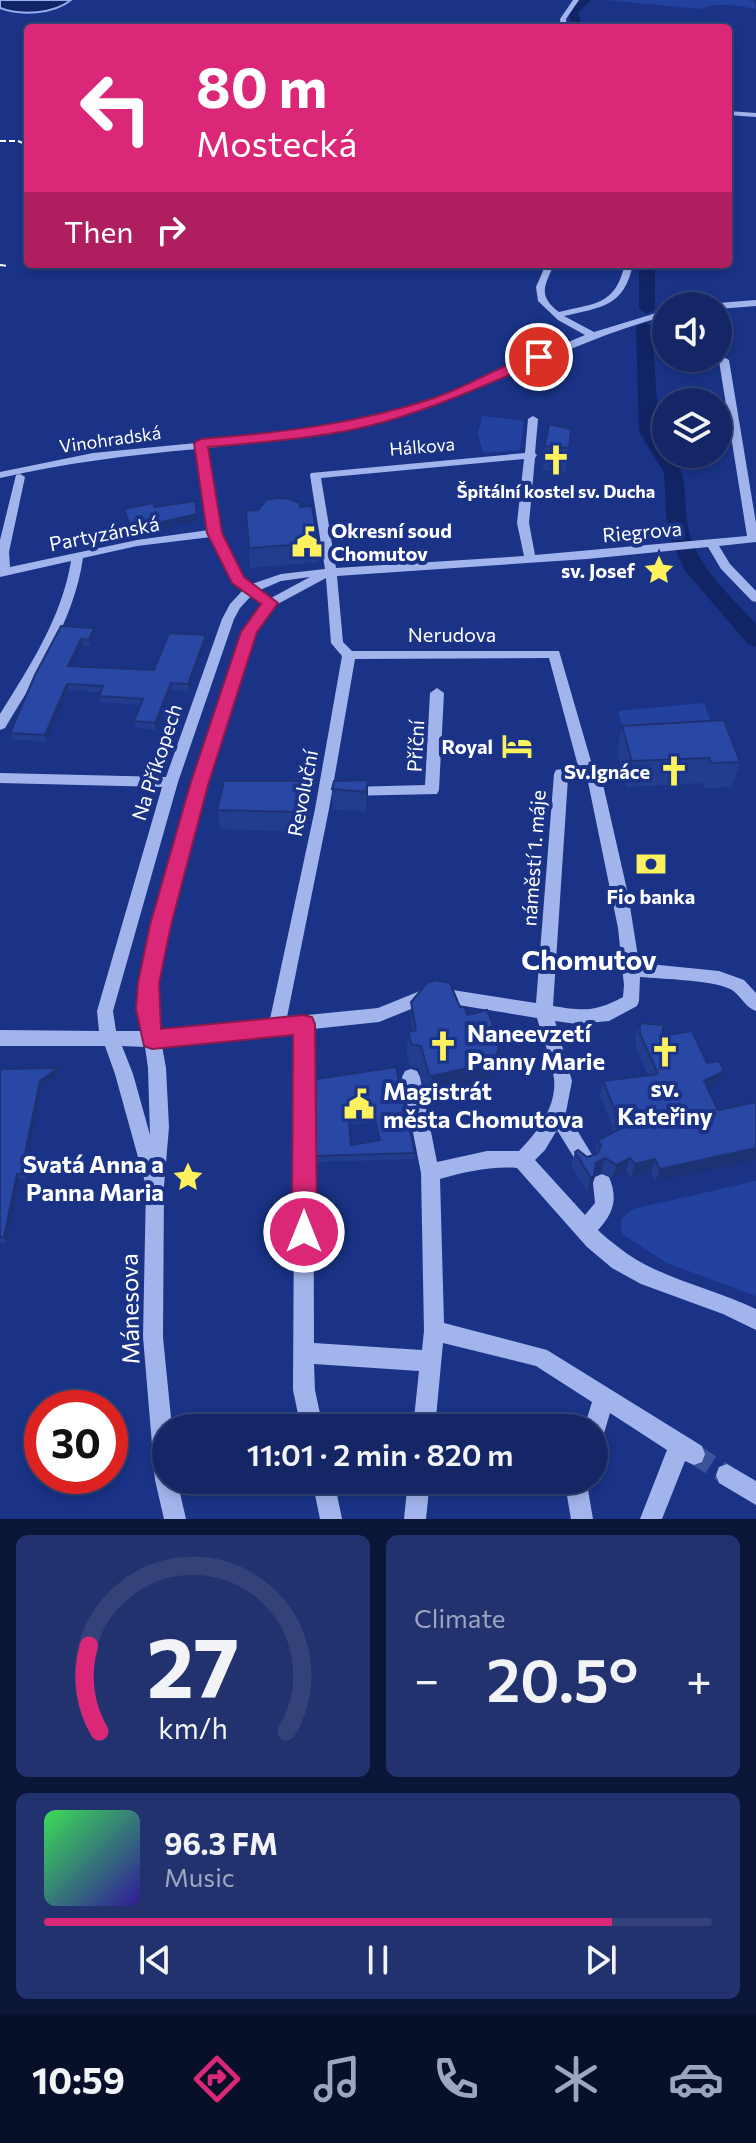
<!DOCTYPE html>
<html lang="en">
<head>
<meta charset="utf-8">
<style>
	body { margin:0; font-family:Commissioner,sans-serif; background:#21326e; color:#f1f3f6; height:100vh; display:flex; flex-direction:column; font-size:30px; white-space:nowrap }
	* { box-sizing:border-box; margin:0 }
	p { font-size:26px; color:#9da5bf }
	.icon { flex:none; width:44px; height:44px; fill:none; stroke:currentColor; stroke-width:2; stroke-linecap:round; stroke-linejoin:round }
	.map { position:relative; height:1519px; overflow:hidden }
	.sheet { display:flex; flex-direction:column; gap:16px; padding:16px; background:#0b1538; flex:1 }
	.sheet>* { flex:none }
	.top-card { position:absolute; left:24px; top:24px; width:708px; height:244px; border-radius:8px; box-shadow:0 4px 12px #0003,0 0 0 2px #334379; background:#db2777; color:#fff; overflow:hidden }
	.fabs { position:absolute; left:652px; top:292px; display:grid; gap:16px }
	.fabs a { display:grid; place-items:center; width:80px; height:80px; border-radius:50%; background:#142665; box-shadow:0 4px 12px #0003,0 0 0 2px #334379; font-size:40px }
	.speed { position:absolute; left:24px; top:1390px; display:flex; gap:16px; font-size:40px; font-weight:700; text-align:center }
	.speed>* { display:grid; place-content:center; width:104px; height:104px; border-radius:50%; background:#142665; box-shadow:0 4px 12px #0003,0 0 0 2px #334379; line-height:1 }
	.speed .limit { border:12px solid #d22; background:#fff; color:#111 }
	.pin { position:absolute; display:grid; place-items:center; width:68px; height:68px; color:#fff; margin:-34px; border:4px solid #fff; border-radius:50%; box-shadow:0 2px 8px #0007 }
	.me { position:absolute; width:88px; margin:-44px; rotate:0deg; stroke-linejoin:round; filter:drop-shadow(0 0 6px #0008) }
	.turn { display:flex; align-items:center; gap:28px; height:168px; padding:0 40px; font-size:36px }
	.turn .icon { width:104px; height:104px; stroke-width:2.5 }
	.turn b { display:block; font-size:56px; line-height:68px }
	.then { display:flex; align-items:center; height:76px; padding:0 40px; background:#0003; gap:16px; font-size:30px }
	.big { font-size:60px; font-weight:600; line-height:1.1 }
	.sheet .widget { flex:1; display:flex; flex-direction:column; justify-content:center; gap:12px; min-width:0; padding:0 28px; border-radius:12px; background:#21326e }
	.sheet .dial { align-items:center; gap:0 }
	.dial svg { height:208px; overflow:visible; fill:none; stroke:#334379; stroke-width:7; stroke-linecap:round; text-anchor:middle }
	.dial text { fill:#f1f3f6; stroke:none }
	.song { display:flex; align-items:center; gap:24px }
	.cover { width:96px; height:96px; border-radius:12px; background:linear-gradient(135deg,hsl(130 70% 55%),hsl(250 70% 35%)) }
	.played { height:8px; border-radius:4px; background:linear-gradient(90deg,#db2777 85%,#334379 85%) }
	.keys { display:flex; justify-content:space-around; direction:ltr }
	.heat { display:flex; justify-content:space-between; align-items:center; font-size:44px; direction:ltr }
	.sheet .tiles { flex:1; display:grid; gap:16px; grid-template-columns:1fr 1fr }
	.widget:last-child { grid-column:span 2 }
	.trip { position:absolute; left:152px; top:1414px; width:456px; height:80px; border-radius:40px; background:#142665; box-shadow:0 4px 12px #0003,0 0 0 2px #334379; font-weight:600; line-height:80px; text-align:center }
	.tabs { display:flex; height:128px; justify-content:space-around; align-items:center; background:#080f28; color:#9da5bf }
	.tabs .icon { width:56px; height:56px }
	.tabs .active { color:#db2777 }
	.tabs b { font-size:36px; color:#f1f3f6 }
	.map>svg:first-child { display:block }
	.green { fill:#2342a0 }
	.water { fill:#112465; stroke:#95acee; stroke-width:2 }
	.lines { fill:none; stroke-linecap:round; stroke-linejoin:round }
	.river { fill:#112465; fill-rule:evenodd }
	.minor-tunnel { stroke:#3c5299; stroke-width:20; stroke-dasharray:20 10; stroke-linecap:butt }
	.minor { fill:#a2b4ec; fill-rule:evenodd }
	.rail { stroke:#fff; stroke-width:2; stroke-dasharray:6 3; stroke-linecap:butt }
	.wall { fill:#233d8e; fill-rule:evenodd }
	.shaded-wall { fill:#1d3274 }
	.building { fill:#2947a5; stroke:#1d3274; stroke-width:2; fill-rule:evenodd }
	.route { fill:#db2777; stroke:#8e194d; stroke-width:2 }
	.labels { text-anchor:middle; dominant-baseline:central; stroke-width:8; stroke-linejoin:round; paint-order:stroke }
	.far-street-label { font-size:18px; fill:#fff; stroke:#1a3387 }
	.far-poi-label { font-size:18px; font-weight:bold; fill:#fff; stroke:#1a3387 }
	.poi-label { font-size:20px; font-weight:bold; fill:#fff; stroke:#1a3387; text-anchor:end }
	.street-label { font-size:20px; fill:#fff; stroke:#1a3387 }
	.near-poi-label { font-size:24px; font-weight:bold; fill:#fff; stroke:#1a3387; text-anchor:start }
	.near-street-label { font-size:24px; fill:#fff; stroke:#1a3387 }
	.district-label { font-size:28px; font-weight:bold; fill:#fff; stroke:#1a3387 }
</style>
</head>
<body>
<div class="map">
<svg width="756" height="1519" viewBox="0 0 756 1519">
	<rect width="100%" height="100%" fill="#1a3387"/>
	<g class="green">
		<path d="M 605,0 L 754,0 L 756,9 C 740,6 717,1 701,9 Z"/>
		<polygon points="482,416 524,421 520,450 483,453 478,434"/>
		<polygon points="704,703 717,739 627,745 618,711"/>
		<polygon points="756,1181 756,1296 667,1263 622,1234 621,1220 633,1209"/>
	</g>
	<path class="water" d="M 0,0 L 71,0 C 54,14 20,16 0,8 Z"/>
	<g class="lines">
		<g class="river">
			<polygon points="580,0 591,0 578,13 583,28 573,28 568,13"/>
			<polygon points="639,264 655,264 655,309 647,314 639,309"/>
			<path d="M 644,322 L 652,327 L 659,432 L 666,444 L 666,454 L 673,454 C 689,480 683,498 688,527 C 695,566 731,596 756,624 L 756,647 L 748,644 L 685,571 L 667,529 L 664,472 L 639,432 L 636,327 Z"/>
		</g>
		<polyline class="minor-tunnel" points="694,1454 727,1475"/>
		<g class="minor">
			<polygon points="573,0 579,0 566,19 567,28 561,28 560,19"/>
			<polygon points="728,111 756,113 756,117 728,115"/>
			<path d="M 546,264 L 554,264 C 545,286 537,295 559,312 C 595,303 615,306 625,264 L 633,264 C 624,307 602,307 564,316 L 594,332 L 666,310 L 666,316 C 579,339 501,383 416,411 C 349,434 278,441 207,448 C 213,487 218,559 252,584 L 281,574 L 325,569 L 310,475 L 311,473 L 525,453 L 528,419 L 533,416 L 538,419 L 535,453 L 537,455 L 535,458 L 529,523 L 535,555 L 747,536 L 719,361 L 714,358 L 718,358 L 718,354 L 729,360 L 756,523 L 756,542 L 719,546 L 730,564 L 756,591 L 756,602 L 752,601 L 721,569 L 708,547 L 587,559 L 337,576 L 343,642 L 352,651 L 559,651 L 593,768 L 602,780 L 628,894 L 639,963 L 719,971 L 744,980 L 756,993 L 756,1011 C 745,1007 741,996 732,990 C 716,980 661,979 640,977 L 639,1001 L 637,1006 L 609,1021 L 577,1024 L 555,1021 L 572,1081 L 566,1112 L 594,1158 L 592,1164 L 585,1167 L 578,1164 L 557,1130 L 545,1150 L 535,1160 L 585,1215 L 595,1203 L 593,1183 L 595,1177 L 602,1174 L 609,1177 C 618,1198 614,1213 598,1230 L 601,1233 C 617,1247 633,1259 652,1268 C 686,1284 722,1293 756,1309 L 756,1330 L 723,1314 L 641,1284 L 612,1268 L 587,1247 L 517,1168 C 491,1166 465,1172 440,1179 L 444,1323 L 547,1350 L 702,1446 L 705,1454 L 702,1462 L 694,1465 L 685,1461 L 662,1519 L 640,1519 L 667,1450 L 610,1413 L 602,1440 L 594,1443 L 594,1428 L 584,1428 L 592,1402 L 536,1366 L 443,1343 L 435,1428 L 413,1428 L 419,1371 L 314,1364 L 315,1390 L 323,1428 L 301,1428 L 293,1390 L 295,1031 L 162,1046 L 166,1068 L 169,1127 L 164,1186 L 163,1337 L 172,1428 L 166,1428 L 166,1480 L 177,1480 L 186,1519 L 164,1519 L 155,1480 L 143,1337 L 146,1186 L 115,1074 L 105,1046 L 0,1046 L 0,1030 L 99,1031 L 97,1011 L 162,787 L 0,783 L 0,773 L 166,777 L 222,619 L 230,604 L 244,589 L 231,579 L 211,537 L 137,546 L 83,558 C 74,621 37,675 5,728 L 0,730 L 0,714 C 30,666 62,617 71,561 L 0,577 L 0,540 L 16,475 L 20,474 L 25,477 L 9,552 L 10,567 L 137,540 L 209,530 L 197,449 C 130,455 65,463 0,478 L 0,472 L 93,453 L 196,443 L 201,440 L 205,442 L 283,434 L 375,417 L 447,393 L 585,335 L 558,320 L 538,301 L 536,287 ZM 524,459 L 517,523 L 524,556 L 336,568 L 321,478 ZM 310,577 L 271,598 L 260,590 L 281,581 ZM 326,578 L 331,643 L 342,656 L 315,809 L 270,1019 L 159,1031 L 155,1009 L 157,983 L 169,925 L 206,785 L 255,633 L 274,606 ZM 252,595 L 263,604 L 243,632 L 192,785 L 153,925 L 141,983 L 139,1009 L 142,1031 L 116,1031 L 113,1011 L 178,782 L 234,619 L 240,608 ZM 549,658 L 578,766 L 556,770 L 554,774 L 536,1003 L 440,988 L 434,990 L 432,995 L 434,1000 L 440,1002 L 537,1018 C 542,1037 552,1059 554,1079 C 557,1106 537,1133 519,1151 L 487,1151 L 437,1162 L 420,1077 L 417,1071 L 411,1069 L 405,1071 L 402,1077 L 421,1173 L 424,1331 L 422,1350 L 314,1343 L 313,1029 L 379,1022 L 426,1003 L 428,998 L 426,993 L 420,991 L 378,1008 L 287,1017 L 329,809 L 355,659 ZM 583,776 L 588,782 L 618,928 L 624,985 L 623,997 C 595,1012 584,1011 553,1006 L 568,778 ZM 122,1046 L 145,1047 L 148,1068 L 150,1135 L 133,1074 Z"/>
			<polygon points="756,300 756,306 718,309 718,306 714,306 718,303"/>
			<polygon points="437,688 444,693 439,790 437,794 344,796 342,792 344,788 349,787 425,785 430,693"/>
			<polygon points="727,1464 756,1481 756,1505 719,1483 716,1475 719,1467"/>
			<polygon points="312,1480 334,1480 342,1519 320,1519"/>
			<polygon points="408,1480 430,1480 426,1519 404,1519"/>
			<polygon points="569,1480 591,1480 588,1490 593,1519 571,1519 566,1490"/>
		</g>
		<g class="rail">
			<polyline points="0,141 18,141 28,145"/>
			<polyline points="0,265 7,266"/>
		</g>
	</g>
	<g class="wall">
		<polygon points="545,446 569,448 566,473 542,470"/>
		<polygon points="300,507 318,543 318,562 250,568 246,511"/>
		<polygon points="94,628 95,635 90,646 83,646 73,666 154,670 206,635 207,642 189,691 172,690 156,730 135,728 134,721 140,705 101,702 99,696 100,692 69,690 47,742 12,739 10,733 35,675"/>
		<polygon points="622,726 740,762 732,787 704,788 702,783 626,787 617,751"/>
		<polygon points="368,780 368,800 367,812 333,809 332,789"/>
		<polygon points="308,781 309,800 302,832 220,829 217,810"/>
		<polygon points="411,1002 460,1007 467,1015 497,1066 491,1084 431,1098 427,1098 419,1068 410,1066 407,1055 408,1032 412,1031"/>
		<polygon points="640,1023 707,1063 724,1071 718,1084 708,1090 655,1182 651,1172 631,1177 626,1171 612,1178 601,1171 595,1175 591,1189 587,1191 571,1165 575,1152 587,1157 595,1154 598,1140 614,1132 600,1095 603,1081 648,1075 636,1048 635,1037"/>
		<path d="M 396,1067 L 415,1153 L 415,1159 L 316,1162 L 316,1156 ZM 374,1121 L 379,1140 L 351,1145 L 349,1126 Z"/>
		<polygon points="0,1069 60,1074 43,1087 28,1161 34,1163 37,1169 27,1179 20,1179 7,1243 0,1243"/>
	</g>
	<g class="shaded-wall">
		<polygon points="197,514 197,521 132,535 131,529"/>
		<polygon points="94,628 95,635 90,646 89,640"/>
		<polygon points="206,635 207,642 189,691 188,684"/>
		<polygon points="81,639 83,646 69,672 68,666"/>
		<polygon points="171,683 172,690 156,730 155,723"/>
		<polygon points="67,684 69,690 47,742 45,735"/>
		<polygon points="368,780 368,800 367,812 366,792"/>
		<polygon points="308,781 309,800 302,832 300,812"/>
		<polygon points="500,1043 497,1066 491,1084 431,1098 432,1076"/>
		<polygon points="58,1068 60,1074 43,1087 27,1165 24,1159 40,1081"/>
		<polygon points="724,1071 718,1084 699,1095 704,1081"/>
		<polygon points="756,1148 756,1160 655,1182 660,1169"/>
		<polygon points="605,1158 601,1171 592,1176 596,1163"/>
		<polygon points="630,1158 626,1171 612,1178 617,1165"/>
		<polygon points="655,1159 651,1172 631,1177 635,1164"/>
		<polygon points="34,1163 37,1169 27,1179 24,1174"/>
		<polygon points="17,1174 20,1179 7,1243 4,1237"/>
		<polygon points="594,1176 591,1189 587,1191 591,1178"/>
	</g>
	<g class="building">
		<polygon points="549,424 571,429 569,448 545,446"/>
		<polygon points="278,498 290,499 300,503 300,507 312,506 318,543 249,548 246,511 258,510 266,500"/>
		<polygon points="195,501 197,514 131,529 124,509 153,503 155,507"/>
		<polygon points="61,626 94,628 89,640 81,639 68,666 154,670 169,633 206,635 188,684 171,683 155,723 134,721 143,699 99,696 103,686 67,684 45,735 10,733 35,675"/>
		<polygon points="724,720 740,762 711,763 709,758 632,761 622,726"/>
		<polygon points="368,780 366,792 332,789 334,781"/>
		<polygon points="224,781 308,781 300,812 217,810"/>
		<polygon points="436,980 450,983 460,1007 465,1007 467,1015 487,1010 500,1043 494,1062 432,1076 429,1075 421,1046 411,1044 408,1032 416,1030 411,1002 427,983"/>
		<polygon points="640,1023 664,1025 661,1036 692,1031 707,1063 719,1061 724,1071 704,1081 718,1110 756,1102 756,1148 660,1169 655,1159 635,1164 630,1158 617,1165 605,1158 596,1163 594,1176 591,1178 575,1152 578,1150 587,1157 597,1154 601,1146 598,1140 622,1128 603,1081 658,1074 640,1034"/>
		<path d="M 396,1067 L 415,1153 L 316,1156 L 316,1079 ZM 374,1115 L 380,1140 L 351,1145 L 349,1120 Z"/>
		<polygon points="58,1068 40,1081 24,1159 34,1163 24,1174 17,1174 4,1237 0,1237 0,1069"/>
	</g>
	<path class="route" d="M 539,353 L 544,354 L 544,360 C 491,383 439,406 384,422 C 327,438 266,442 208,447 L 222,533 L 244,577 L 278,603 L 257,632 L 208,785 L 171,925 L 159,983 L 161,1029 L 304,1015 L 312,1017 L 315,1024 L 317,1232 L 313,1241 L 304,1245 L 295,1241 L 292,1232 L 293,1035 L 152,1049 L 144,1046 L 136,1009 L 138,983 L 150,925 L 190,785 L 241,632 L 261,604 L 232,583 L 207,533 L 194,443 L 201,439 C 279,433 356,424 431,399 C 468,387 502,364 539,353 Z"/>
	<defs>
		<g id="church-bare" transform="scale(2.4)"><path d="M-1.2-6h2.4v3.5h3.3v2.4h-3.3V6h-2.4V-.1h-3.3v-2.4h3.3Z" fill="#fef15e" stroke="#1a3387" stroke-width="2.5" paint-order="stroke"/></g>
		<g id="civic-bare" transform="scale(2.4)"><path d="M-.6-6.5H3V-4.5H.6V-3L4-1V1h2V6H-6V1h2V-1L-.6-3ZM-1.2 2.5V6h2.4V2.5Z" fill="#fef15e" stroke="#1a3387" stroke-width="2.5" paint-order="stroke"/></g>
		<g id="sight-bare" transform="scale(2.4)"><path d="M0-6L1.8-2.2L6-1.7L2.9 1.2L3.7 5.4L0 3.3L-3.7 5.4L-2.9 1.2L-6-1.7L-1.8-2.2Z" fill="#fef15e" stroke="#1a3387" stroke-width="2.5" paint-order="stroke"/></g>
		<g id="hotel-bare" transform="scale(2.4)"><path d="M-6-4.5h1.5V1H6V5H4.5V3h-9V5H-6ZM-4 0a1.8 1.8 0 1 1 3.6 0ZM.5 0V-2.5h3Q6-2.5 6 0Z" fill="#fef15e" stroke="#1a3387" stroke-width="2.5" paint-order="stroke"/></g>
		<g id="bank-bare" transform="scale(2.4)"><path d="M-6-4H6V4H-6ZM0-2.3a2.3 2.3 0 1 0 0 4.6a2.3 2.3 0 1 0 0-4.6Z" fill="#fef15e" stroke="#1a3387" stroke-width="2.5" paint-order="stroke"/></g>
	</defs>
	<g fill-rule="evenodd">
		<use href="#church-bare" x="556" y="460"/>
		<use href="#civic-bare" x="307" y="542"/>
		<use href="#sight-bare" x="659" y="570"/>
		<use href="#hotel-bare" x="517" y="746"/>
		<use href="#church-bare" x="674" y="771"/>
		<use href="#bank-bare" x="651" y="864"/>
		<use href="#church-bare" x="443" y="1046"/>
		<use href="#church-bare" x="665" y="1052"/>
		<use href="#civic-bare" x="359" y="1104"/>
		<use href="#sight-bare" x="188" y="1177"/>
	</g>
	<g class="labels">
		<g class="far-street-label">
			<text transform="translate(110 439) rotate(-8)">Vinohradská</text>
			<text transform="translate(422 446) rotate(-5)">Hálkova</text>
		</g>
		<g class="far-poi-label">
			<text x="556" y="491">Špitální kostel sv. Ducha</text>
		</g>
		<g class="poi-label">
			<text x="331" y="530" text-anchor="start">Okresní soud<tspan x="331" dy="23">Chomutov</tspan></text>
			<text x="635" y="570">sv. Josef</text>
			<text x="493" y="746">Royal</text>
			<text x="650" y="771">Sv.Ignáce</text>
			<text x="651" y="896" text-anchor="middle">Fio banka</text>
		</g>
		<g class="street-label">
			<text transform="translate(642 531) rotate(-5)">Riegrova</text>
			<text transform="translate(104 533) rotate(-11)">Partyzánská</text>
			<text x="452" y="634">Nerudova</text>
			<text transform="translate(415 746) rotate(-87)">Příční</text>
			<text transform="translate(156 762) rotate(-72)">Na Příkopech</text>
			<text transform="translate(302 793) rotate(-79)">Revoluční</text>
			<text transform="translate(533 858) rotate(-86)">náměstí 1. máje</text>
		</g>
		<g class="near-poi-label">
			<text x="467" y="1032">Naneevzetí<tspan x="467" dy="28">Panny Marie</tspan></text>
			<text x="665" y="1087" text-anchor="middle">sv.<tspan x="665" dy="28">Kateřiny</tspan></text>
			<text x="383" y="1090">Magistrát<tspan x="383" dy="28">města Chomutova</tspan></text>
			<text x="164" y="1163" text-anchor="end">Svatá Anna a<tspan x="164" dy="28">Panna Maria</tspan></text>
		</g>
		<g class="near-street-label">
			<text transform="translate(129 1309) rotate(-91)">Mánesova</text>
		</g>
		<g class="district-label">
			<text x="589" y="959">Chomutov</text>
		</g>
	</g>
</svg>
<div class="fabs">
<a><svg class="icon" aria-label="sound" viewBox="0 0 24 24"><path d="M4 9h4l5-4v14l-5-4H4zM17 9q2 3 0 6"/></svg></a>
<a><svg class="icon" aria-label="layers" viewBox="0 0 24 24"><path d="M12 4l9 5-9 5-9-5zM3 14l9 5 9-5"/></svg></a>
</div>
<div class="speed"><div class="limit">30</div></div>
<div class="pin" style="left:539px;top:357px;background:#d93025"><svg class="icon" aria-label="arrive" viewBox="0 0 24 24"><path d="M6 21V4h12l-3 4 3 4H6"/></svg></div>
<svg class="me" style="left:304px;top:1232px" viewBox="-20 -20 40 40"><circle r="17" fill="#db2777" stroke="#fff" stroke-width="3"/><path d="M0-11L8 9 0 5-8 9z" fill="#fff"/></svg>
<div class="trip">11:01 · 2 min · 820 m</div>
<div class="top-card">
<div class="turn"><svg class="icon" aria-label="left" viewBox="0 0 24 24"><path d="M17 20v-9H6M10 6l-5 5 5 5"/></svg><div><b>80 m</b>Mostecká</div></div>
<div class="then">Then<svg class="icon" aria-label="right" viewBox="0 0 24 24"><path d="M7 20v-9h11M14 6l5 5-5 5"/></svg></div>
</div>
</div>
<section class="sheet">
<div class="tiles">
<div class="widget dial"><svg viewBox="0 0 100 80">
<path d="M14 69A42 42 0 1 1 86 69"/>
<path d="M14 69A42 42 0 0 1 10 36" stroke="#db2777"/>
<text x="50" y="56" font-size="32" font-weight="700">27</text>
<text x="50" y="72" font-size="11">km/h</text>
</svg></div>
<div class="widget"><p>Climate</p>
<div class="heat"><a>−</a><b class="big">20.5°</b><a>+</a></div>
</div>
<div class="widget">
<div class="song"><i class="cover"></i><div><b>96.3 FM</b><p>Music</p></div></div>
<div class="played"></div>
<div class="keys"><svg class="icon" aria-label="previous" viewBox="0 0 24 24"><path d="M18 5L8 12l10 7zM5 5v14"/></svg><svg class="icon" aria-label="pause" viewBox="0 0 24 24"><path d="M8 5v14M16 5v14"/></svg><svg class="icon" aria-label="next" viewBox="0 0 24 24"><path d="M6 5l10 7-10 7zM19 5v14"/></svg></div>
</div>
</div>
</section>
<nav class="tabs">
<b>10:59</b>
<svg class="icon active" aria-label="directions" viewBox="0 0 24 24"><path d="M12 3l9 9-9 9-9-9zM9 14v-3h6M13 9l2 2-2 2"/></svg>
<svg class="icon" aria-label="music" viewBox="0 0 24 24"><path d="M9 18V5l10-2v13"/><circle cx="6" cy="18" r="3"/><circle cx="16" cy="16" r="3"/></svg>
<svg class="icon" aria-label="phone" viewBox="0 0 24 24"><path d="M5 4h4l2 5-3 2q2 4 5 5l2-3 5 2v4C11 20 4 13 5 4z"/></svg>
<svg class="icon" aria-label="climate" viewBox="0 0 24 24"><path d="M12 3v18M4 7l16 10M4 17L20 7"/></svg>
<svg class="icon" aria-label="car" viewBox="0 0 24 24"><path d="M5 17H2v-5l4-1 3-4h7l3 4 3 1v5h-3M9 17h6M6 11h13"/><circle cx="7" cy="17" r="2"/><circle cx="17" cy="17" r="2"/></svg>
</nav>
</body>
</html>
